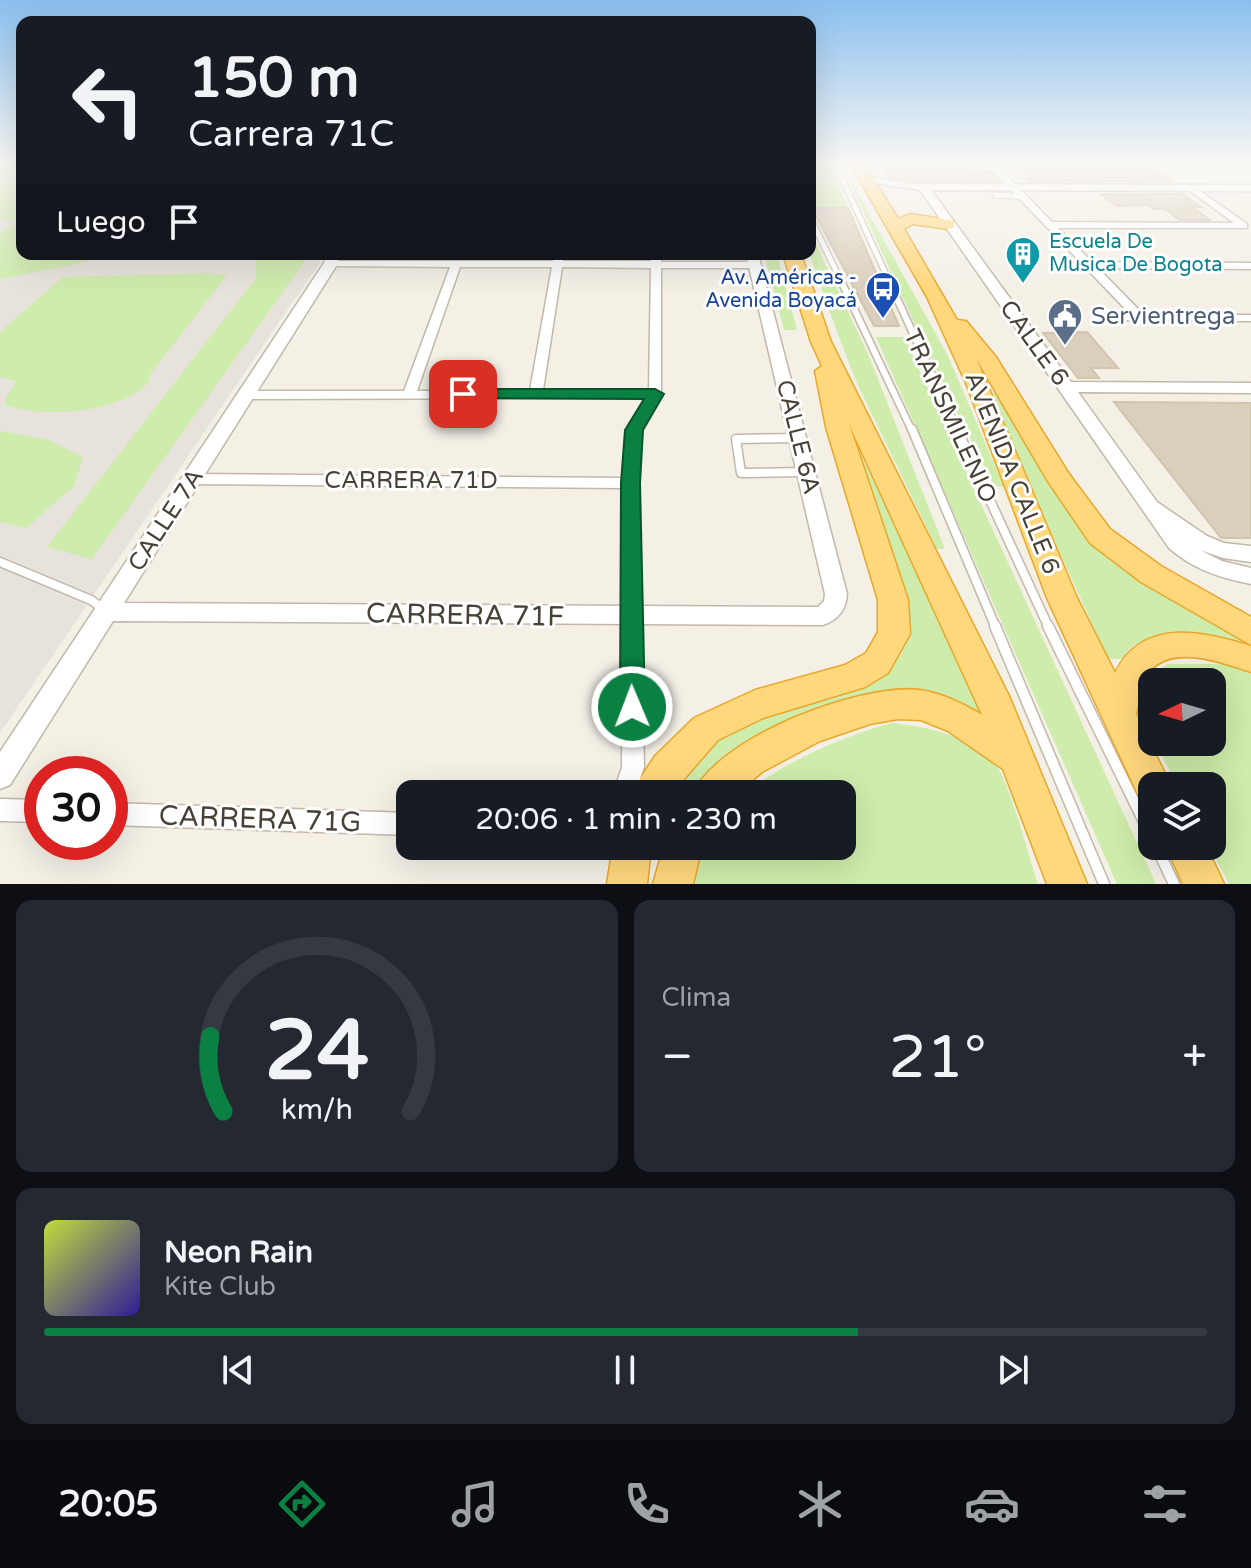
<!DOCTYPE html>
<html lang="es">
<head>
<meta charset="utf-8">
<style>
	body { margin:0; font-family:"Varela Round",sans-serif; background:#242831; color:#f1f3f6; height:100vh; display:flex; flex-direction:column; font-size:30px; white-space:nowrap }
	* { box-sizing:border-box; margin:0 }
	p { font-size:26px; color:#9ea1a6 }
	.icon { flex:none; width:44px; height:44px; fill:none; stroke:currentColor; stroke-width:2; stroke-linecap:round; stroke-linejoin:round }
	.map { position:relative; height:884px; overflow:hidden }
	.panel { display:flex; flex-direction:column; gap:16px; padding:16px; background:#0d0f14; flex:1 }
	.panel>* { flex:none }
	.hud { position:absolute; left:16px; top:16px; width:800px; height:244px; border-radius:16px; box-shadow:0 8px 32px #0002; background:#171b24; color:#f1f3f6; overflow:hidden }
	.needle { width:52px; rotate:265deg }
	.fabs { position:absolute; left:1138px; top:668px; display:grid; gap:16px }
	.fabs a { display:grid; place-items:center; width:88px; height:88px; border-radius:16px; background:#171b24; box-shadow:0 8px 32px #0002; font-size:40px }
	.speed { position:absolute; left:24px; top:756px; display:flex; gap:16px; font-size:40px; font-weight:700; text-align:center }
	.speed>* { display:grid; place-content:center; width:104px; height:104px; border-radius:50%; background:#171b24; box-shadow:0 8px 32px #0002; line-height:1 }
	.speed .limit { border:12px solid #d22; background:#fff; color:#111 }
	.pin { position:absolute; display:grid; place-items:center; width:68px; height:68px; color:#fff; margin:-34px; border-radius:16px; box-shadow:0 4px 12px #0006 }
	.me { position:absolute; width:88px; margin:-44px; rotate:359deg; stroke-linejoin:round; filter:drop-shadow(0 0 6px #0008) }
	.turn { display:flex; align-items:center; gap:28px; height:168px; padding:0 40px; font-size:36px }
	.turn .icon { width:104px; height:104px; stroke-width:2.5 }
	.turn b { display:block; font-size:56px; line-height:68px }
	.then { display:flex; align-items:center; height:76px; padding:0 40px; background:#0003; gap:16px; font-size:30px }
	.big { font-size:60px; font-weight:600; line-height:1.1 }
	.panel .widget { flex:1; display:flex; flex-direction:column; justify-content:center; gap:12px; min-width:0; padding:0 28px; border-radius:16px; background:#242831 }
	.panel .dial { align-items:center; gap:0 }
	.dial svg { height:208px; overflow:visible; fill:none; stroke:#363941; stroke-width:7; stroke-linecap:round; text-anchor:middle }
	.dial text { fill:#f1f3f6; stroke:none }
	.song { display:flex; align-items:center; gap:24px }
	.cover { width:96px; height:96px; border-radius:12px; background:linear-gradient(135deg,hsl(70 70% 55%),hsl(250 70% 35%)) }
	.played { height:8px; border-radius:4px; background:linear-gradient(90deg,#0b8043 70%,#363941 70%) }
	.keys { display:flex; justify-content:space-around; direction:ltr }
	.heat { display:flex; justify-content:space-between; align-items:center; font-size:44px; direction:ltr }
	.panel .tiles { flex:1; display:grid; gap:16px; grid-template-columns:1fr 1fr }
	.widget:last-child { grid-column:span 2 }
	.trip { position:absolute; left:396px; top:780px; width:460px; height:80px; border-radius:16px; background:#171b24; box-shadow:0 8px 32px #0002; font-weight:600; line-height:80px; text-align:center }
	.dock { display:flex; height:128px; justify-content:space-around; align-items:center; background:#090b0e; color:#9ea1a6 }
	.dock .icon { width:56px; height:56px }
	.dock .current { color:#0b8043 }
	.dock b { font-size:36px; color:#f1f3f6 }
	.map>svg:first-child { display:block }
	.industrial { fill:#e7e2db }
	.green { fill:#ceecab }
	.building { fill:#dacfbd; stroke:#d2c4ad; stroke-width:2 }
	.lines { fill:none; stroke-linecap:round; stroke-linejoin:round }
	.service-far3-casing { stroke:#c1b8a8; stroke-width:7 }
	.service-far2-casing { stroke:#c1b8a8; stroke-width:9 }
	.service-far1-casing { stroke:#c1b8a8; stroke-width:11 }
	.service-casing { stroke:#c1b8a8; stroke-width:13 }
	.minor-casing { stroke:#c1b8a8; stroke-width:3 }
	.tertiary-casing { stroke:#c1b8a8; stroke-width:3 }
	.trunk-casing { stroke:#eaa72b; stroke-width:3 }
	.service-far3 { stroke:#fff; stroke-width:5 }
	.service-far2 { stroke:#fff; stroke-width:6 }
	.service-far1 { stroke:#fff; stroke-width:8 }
	.service { stroke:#fff; stroke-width:10 }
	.minor { fill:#fff; fill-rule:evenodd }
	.tertiary { fill:#fff; fill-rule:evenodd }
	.trunk { fill:#ffd87d; fill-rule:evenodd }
	.route { fill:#0b8043; stroke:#07532c; stroke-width:2 }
	.labels { text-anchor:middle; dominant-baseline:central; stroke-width:6; stroke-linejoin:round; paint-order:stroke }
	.far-culture-label { font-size:20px; fill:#0d838f; stroke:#fff; text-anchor:start }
	.far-transit-label { font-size:20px; fill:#164399; stroke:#fff; text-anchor:end }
	.service-label { font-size:24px; fill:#4e5e75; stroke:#fff; text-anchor:start }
	.street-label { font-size:24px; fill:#484135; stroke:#fff }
	.near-street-label { font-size:28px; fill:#484135; stroke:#fff }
</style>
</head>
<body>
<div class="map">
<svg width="1251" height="884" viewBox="0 0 1251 884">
	<rect width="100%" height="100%" fill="#f4f0e6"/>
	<polygon class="industrial" points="0,165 22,165 22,254 320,254 320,262 0,733"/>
	<g class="green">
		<polygon points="0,165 22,165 22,254 109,254 82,263 0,279 0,233 17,223 0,217"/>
		<polygon points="810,165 829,165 848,208 812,207"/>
		<polygon points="842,165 948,356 1004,487 994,486 929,355"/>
		<polygon points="810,231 868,354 945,549 937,549 857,383 839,337 809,254"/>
		<polygon points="256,254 299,254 305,261 92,559 47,547 256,278"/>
		<polygon points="764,254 777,254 797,330 784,330"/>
		<path d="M 206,273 L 227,275 L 149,376 L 149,381 C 124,413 43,419 6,405 L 5,400 L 16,381 L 0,377 L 0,332 L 63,277 Z"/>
		<polygon points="876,337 904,337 1156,884 1117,884"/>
		<path d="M 992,392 L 1001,393 L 1056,491 L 1251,641 L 1251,648 C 1219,643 1139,620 1123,659 L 1108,659 L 1027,480 Z"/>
		<polygon points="0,431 49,440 83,457 74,486 26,528 0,522"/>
		<polygon points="853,438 990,727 919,694 695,794 666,794 719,738 757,718 878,677 900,656 907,636"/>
		<path d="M 1167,664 L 1227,664 L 1251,674 L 1251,884 L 1229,884 L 1209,846 L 1212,846 L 1212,786 L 1177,786 L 1155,742 L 1212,742 L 1212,682 L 1152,682 L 1152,735 C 1144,719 1138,692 1151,676 C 1154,672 1163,668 1167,664 Z"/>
		<path d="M 891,723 C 929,727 971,735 997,767 C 1009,781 1030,861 1038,884 L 695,884 L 697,860 L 705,846 L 842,846 L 842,794 L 744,794 C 788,760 837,739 891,723 Z"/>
	</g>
	<g class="building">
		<polygon points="882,165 962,165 968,172 990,172 999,181 912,181 890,177"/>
		<polygon points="1012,165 1150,165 1173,181 1029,181"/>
		<polygon points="1101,194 1183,194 1201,207 1192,207 1210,220 1179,220 1166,209 1154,209 1149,205 1116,206"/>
		<polygon points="812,208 848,208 899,326 874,326"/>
		<polygon points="1087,332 1118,368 1091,368 1099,378 1078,378 1043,333"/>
		<polygon points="1114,402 1251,403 1251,538 1221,538"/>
	</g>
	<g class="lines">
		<g class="service-far3-casing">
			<g id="service-far3">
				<polyline points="836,165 889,281"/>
				<polyline points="995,195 1025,197"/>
				<polyline points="810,217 841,281"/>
			</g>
		</g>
		<g class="service-far2-casing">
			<g id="service-far2">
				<polyline points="840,279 912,431"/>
				<polyline points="888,279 958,431"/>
			</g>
		</g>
		<g class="service-far1-casing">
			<g id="service-far1">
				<polyline points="912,429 996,628"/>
				<polyline points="957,429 1049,628"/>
				<polyline points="797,438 736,439 741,473 805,472"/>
				<polyline points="0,562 91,600 105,610"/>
			</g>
		</g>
		<g class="service-casing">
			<g id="service">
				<polyline points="995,626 1104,884"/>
				<polyline points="1048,626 1152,838"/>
				<polyline points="1156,846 1174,884"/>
			</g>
		</g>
		<g class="minor-casing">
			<g id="minor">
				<polygon points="970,165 1000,165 998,167 1052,222 1234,223 1186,188 1193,186 1247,224 1247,228 1058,228 1092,262 1251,263 1251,269 1098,268 1144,315 1251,315 1251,321 1097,320 1097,316 1101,315 1131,315 991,169 986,170"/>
				<path d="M 554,254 L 564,254 L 563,261 L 651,261 L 651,254 L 661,254 L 661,262 L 755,262 L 760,265 L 755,268 L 661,268 L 661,394 L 641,430 L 637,483 L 644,767 L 635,794 L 613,794 L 622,767 L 623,488 L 192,484 L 185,479 L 192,474 L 623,478 L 627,430 L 646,398 L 246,399 L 240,395 L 246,391 L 404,391 L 450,267 L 331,266 L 326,263 L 327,261 L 553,261 ZM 460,267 L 552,267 L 530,390 L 417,391 ZM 562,267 L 651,268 L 649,390 L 543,390 Z"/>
				<polygon points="0,799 42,800 42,822 0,821"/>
				<polygon points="110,803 410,813 410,835 110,825"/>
			</g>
		</g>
		<g class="tertiary-casing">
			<g id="tertiary">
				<polygon points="1242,165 1251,165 1251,171"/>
				<path d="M 866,176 L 912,184 L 1251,185 L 1251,191 L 931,190 L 1071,382 L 1251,383 L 1251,393 L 1078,392 L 1157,502 L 1207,536 L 1224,543 L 1251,546 L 1251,562 L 1223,558 L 1200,550 L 1222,561 L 1251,568 L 1251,584 C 1220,578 1193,569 1169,548 L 920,190 L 862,181 L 861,179 Z"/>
				<path d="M 326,254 L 338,254 L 338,263 L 124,603 L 818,607 L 824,601 L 825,594 L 746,254 L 758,254 L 847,594 C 846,610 838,620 823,625 L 113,621 L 10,785 L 0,789 L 0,752 L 324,263 Z"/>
			</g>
		</g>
		<g class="trunk-casing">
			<g id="trunk">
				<path d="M 851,165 L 865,165 L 898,219 L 911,214 L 954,221 L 954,227 L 948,229 L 913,224 L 904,229 L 957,320 L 966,321 L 996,357 L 1069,474 L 1110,529 L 1161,566 L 1251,617 L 1251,645 L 1141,582 L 1090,543 L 1047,480 L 976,358 L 1077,598 L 1115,673 C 1142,617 1203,631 1251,646 L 1251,672 C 1223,663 1172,643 1149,672 C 1141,684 1139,701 1136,714 L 1171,786 L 1152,786 L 1152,803 L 1140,799 L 1047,598 L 966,383 L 927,297 Z"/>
				<path d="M 783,254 L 801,254 L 831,342 L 1009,696 L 1087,884 L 1047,884 L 1003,769 L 948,731 L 921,720 L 898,719 L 870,724 L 820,741 L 762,772 L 736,794 L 693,794 C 718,737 860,683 920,690 C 941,693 964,704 982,715 L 849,424 L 908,600 L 910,634 L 888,673 L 865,687 L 763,718 L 718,740 L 671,794 L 630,794 L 655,756 L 694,718 L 755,690 L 845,665 L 866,653 L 878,632 L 878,600 L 826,427 L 815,371 L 822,366 L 811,342 Z"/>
				<polygon points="613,846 651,846 647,884 607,884"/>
				<polygon points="664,846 702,846 693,884 653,884"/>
				<polygon points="1166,846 1206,846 1224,884 1183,884"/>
			</g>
		</g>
		<use href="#service-far3" class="service-far3"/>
		<use href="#service-far2" class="service-far2"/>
		<use href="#service-far1" class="service-far1"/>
		<use href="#service" class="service"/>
		<use href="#minor" class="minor"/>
		<use href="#tertiary" class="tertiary"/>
		<use href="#trunk" class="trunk"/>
	</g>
	<linearGradient id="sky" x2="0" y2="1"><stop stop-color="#8abfee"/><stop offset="0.57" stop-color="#faf8f4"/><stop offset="1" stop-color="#faf8f4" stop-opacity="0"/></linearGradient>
	<rect width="1251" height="289" fill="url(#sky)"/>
	<polygon class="route" points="463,389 655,389 664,394 643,430 640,483 645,707 641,715 632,718 623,715 620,707 621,483 625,430 644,399 457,398 454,394"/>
	<defs>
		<g id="building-pin" transform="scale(1.8)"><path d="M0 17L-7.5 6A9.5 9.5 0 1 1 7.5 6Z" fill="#0f9aa8" stroke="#fff"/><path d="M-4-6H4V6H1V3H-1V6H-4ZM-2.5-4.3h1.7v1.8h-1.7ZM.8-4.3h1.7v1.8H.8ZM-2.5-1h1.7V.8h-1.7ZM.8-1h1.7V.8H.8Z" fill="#fff"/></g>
		<g id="bus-pin" transform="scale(1.8)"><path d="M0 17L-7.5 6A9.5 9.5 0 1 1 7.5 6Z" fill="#1a4fb4" stroke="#fff"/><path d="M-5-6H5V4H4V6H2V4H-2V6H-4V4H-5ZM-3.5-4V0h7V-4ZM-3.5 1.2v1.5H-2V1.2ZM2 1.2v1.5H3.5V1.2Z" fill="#fff"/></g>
		<g id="civic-pin" transform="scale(1.8)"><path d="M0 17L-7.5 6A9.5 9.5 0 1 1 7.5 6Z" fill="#5c6f8a" stroke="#fff"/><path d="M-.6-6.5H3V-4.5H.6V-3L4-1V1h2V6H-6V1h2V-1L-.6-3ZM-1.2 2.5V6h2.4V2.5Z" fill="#fff"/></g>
	</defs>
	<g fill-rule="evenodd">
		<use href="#building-pin" x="1023" y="254"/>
		<use href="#bus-pin" x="883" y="289"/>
		<use href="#civic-pin" x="1065" y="316"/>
	</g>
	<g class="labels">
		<g class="far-culture-label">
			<text x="1049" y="242">Escuela De<tspan x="1049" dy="23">Musica De Bogota</tspan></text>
		</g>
		<g class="far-transit-label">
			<text x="857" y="278">Av. Américas -<tspan x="857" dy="23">Avenida Boyacá</tspan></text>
		</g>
		<g class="service-label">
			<text x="1091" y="316">Servientrega</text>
		</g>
		<g class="street-label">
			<text transform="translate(1034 343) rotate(54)">CALLE 6</text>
			<text transform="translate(950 416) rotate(65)">TRANSMILENIO</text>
			<text transform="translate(798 437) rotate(76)">CALLE 6A</text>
			<text transform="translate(1012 473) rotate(68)">AVENIDA CALLE 6</text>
			<text x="411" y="480">CARRERA 71D</text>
			<text transform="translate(166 520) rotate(-57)">CALLE 7A</text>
		</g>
		<g class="near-street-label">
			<text transform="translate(465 615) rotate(1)">CARRERA 71F</text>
			<text transform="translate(260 819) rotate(2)">CARRERA 71G</text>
		</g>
	</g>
</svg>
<div class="fabs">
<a><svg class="needle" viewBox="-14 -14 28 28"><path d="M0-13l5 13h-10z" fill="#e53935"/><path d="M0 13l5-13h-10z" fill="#9ea1a6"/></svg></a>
<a><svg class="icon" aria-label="layers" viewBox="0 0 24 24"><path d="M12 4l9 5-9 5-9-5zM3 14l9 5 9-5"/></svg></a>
</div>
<div class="speed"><div class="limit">30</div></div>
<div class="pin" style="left:463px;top:394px;background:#d93025"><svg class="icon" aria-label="arrive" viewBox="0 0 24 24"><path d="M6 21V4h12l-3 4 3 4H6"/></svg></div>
<svg class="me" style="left:632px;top:707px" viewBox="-20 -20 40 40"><circle r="17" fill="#0b8043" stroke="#fff" stroke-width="3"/><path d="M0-11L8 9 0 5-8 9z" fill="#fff"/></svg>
<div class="trip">20:06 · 1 min · 230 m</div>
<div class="hud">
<div class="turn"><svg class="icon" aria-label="left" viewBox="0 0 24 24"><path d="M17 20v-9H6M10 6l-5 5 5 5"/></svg><div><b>150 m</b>Carrera 71C</div></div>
<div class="then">Luego<svg class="icon" aria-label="arrive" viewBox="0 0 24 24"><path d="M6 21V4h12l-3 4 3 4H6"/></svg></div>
</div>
</div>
<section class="panel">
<div class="tiles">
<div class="widget dial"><svg viewBox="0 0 100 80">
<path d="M14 69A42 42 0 1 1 86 69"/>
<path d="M14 69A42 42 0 0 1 9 40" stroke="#0b8043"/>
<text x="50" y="56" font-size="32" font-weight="700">24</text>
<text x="50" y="72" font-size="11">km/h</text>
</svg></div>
<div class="widget"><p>Clima</p>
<div class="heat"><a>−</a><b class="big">21°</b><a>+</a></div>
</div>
<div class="widget">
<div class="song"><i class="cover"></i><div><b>Neon Rain</b><p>Kite Club</p></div></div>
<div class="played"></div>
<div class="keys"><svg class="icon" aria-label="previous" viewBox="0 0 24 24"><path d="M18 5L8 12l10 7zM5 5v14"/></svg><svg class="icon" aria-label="pause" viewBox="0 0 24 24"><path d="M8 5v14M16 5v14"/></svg><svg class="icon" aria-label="next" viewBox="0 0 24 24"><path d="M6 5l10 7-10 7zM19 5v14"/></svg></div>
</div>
</div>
</section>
<nav class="dock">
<b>20:05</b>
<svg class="icon current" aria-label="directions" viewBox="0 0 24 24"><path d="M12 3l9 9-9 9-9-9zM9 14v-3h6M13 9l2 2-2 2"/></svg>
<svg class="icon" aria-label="music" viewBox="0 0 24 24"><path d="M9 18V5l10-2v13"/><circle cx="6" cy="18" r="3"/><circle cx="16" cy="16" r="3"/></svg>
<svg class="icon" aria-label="phone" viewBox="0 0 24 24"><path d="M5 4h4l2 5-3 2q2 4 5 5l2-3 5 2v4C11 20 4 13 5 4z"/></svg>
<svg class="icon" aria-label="climate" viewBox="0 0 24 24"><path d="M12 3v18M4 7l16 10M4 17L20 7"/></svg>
<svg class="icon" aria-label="car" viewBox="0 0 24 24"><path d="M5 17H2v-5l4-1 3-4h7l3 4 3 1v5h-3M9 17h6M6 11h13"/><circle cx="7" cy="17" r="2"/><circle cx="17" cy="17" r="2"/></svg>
<svg class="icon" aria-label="filters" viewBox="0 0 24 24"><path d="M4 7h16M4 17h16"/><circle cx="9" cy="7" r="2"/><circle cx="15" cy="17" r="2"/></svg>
</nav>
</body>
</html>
